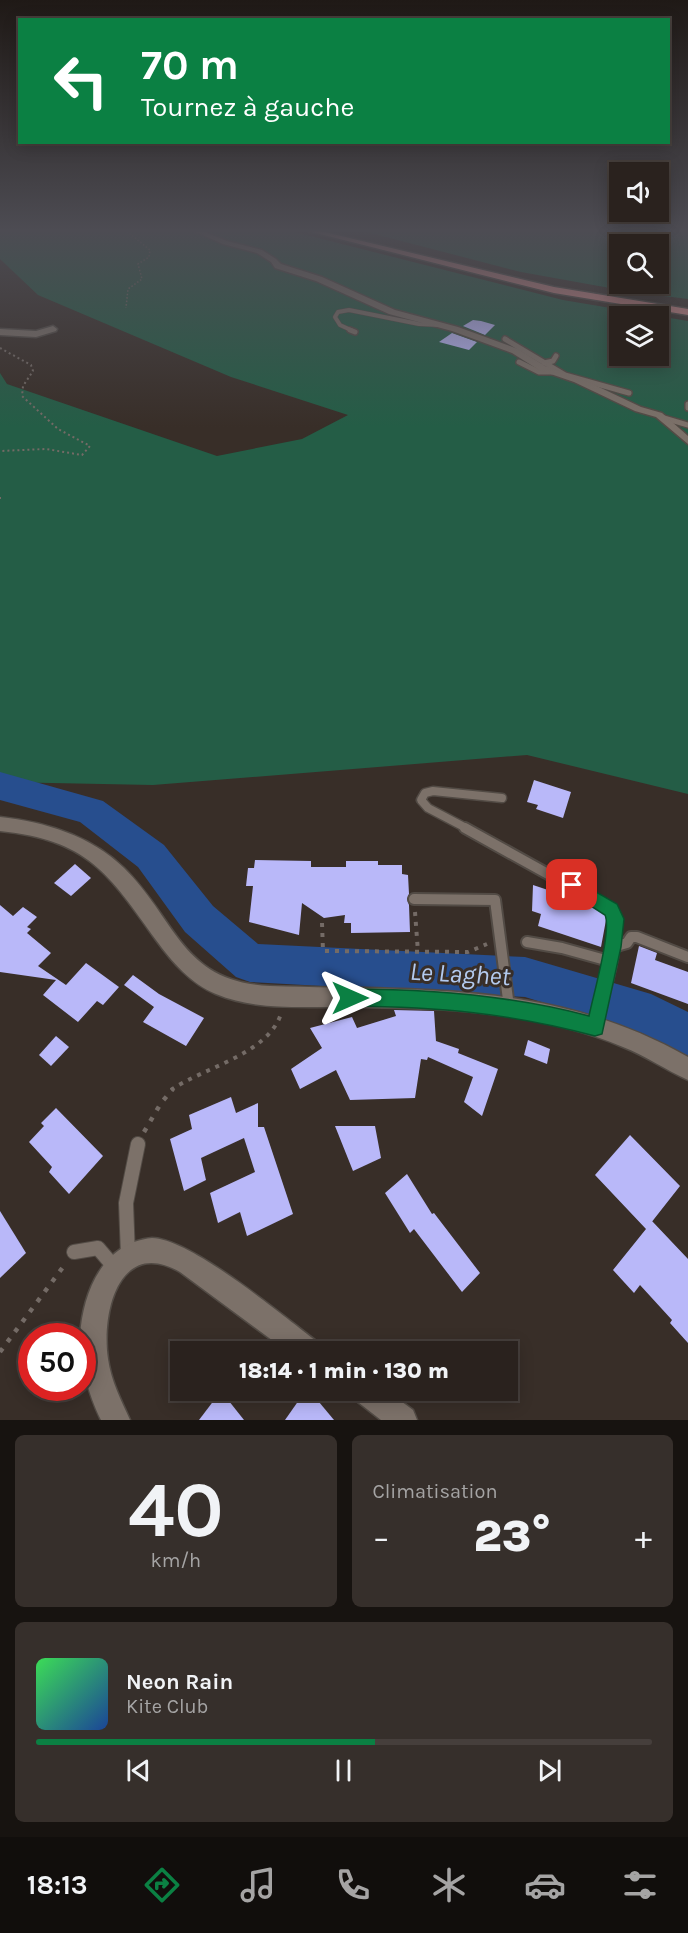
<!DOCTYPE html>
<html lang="fr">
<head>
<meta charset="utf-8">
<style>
	body { margin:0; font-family:Karla,sans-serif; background:#362f2b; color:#f1f3f6; height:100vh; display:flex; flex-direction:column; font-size:22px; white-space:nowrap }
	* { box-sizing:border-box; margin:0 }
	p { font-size:20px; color:#a5a4a4 }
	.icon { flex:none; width:33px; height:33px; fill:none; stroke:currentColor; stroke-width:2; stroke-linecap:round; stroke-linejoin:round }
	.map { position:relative; height:1420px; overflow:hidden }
	.sheet { display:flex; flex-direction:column; gap:15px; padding:15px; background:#171310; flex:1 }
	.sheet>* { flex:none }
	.banner { position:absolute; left:18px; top:18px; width:652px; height:126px; border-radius:0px; box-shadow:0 3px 15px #0003,0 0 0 2px #463f3c; background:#0b8043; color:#fff; overflow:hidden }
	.controls { position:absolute; left:609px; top:162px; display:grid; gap:12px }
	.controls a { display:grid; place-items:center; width:60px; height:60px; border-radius:0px; background:#2a221e; box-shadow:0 3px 15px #0003,0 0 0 2px #463f3c; font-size:30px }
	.speed { position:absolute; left:18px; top:1323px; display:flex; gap:12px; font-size:30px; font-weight:700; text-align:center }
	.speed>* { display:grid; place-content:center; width:78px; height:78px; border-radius:50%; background:#2a221e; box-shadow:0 3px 15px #0003,0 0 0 2px #463f3c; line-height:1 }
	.speed .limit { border:9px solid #d22; background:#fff; color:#111 }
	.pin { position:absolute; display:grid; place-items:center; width:51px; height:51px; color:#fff; margin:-26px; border-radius:12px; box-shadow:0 3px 9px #0006 }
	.me { position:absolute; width:66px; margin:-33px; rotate:90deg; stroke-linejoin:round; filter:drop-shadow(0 0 4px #0008) }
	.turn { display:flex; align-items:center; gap:21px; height:126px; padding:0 24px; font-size:27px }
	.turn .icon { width:78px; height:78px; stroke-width:2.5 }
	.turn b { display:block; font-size:42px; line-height:51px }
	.big { font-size:45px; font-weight:800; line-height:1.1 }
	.sheet .tile { flex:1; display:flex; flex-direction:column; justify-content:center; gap:9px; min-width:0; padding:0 21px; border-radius:9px; background:#362f2b }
	.sheet .dial { align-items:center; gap:0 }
	.dial b { font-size:78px; line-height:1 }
	.song { display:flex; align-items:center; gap:18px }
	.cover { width:72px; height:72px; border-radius:9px; background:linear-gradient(135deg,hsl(130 70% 55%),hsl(220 70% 35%)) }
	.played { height:6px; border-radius:3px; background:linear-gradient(90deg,#0b8043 55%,#463f3c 55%) }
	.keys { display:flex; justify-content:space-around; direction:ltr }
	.heat { display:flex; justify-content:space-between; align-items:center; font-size:33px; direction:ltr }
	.sheet .tiles { flex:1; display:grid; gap:15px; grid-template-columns:1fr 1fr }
	.tile:last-child { grid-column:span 2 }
	.trip { position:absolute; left:170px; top:1341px; width:348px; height:60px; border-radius:0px; background:#2a221e; box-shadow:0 3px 15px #0003,0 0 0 2px #463f3c; font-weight:800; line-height:60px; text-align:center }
	.tabs { display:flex; height:96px; justify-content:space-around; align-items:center; background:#110e0c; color:#a5a4a4 }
	.tabs .icon { width:42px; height:42px }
	.tabs .on { color:#0b8043 }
	.tabs b { font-size:27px; color:#f1f3f6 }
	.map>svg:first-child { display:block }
	.green { fill:#245d46; fill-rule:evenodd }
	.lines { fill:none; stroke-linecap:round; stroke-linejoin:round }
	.river { fill:#274e8e; fill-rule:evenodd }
	.building { fill:#b9b8f9 }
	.lane-far4-casing { stroke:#524b45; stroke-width:5 }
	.lane-far3-casing { stroke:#524b45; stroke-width:8 }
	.lane-far2-casing { stroke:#524b45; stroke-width:11 }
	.lane-far1-casing { stroke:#524b45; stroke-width:14 }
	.lane-casing { stroke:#524b45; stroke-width:16 }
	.street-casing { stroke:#524b45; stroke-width:3 }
	.secondary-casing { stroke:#524b45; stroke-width:3 }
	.highway-casing { stroke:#524b45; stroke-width:3 }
	.path-far3 { stroke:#746b66; stroke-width:1.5; stroke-dasharray:1.5 2; stroke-linecap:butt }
	.path-far2 { stroke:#746b66; stroke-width:2; stroke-dasharray:2 3; stroke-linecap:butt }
	.path-far1 { stroke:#746b66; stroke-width:4; stroke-dasharray:4 6; stroke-linecap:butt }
	.path { stroke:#746b66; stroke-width:4.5; stroke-dasharray:4.5 8; stroke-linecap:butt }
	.lane-far4 { stroke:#7c7169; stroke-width:4 }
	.lane-far3 { stroke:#7c7169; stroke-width:5 }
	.lane-far2 { stroke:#7c7169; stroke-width:8 }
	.lane-far1 { stroke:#7c7169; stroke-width:10 }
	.lane { stroke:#7c7169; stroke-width:14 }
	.street { fill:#7c7169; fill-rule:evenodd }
	.secondary { fill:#7c7169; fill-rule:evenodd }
	.highway { fill:#d78b8a; fill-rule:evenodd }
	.route { fill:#0b8043; stroke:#07532c; stroke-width:1.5 }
	.labels { text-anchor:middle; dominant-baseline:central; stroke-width:6; stroke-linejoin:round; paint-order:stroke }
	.near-water-label { font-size:26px; font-style:italic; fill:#b3caef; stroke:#382e28 }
</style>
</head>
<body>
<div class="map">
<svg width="688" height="1420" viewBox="0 0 688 1420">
	<rect width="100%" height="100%" fill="#382e28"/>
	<g class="green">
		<path d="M 0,229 L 283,229 L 563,300 L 688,321 L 688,794 L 527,755 L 153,785 L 0,782 L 0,373 L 7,384 L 217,456 L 302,439 L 348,415 L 231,377 L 38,295 L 0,259 ZM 620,316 L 658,316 L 658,356 L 620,356 Z"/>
		<path d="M 355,229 L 688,229 L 688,299 L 632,292 L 521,272 ZM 620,244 L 658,244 L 658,284 L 620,284 Z"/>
	</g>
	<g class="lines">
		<polygon class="river" points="0,772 103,801 164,845 213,906 258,944 525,957 651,994 688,1012 688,1057 642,1033 525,997 250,982 236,977 185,932 138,867 80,822 0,800"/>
	</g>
	<g class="building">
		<polygon points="473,320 481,321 495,325 485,335 463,326"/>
		<polygon points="452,333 477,342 469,350 439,342"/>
		<polygon points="534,780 571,792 563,818 536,809 538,805 527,802"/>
		<polygon points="255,860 311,861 311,867 346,867 346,861 378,861 378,865 402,865 402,874 408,875 409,894 407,899 409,905 410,932 351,933 351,923 344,923 345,915 324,918 302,903 299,935 249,922 253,886 246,886 248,868 254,868"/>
		<polygon points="75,864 91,878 71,896 54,883"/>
		<polygon points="533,885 581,901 605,914 606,920 601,947 538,926 541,914 532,911"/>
		<polygon points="0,905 13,916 23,907 37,917 27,927 31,929 27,933 51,953 38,966 66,985 86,963 119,987 103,1005 97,1001 78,1022 43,995 56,980 0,972"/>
		<polygon points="639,946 657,953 655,960 688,972 688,1004 631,983"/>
		<polygon points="133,975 159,994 204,1018 186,1046 143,1022 154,1007 124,985"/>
		<polygon points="394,1010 434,1011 436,1041 459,1049 458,1053 498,1069 482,1116 464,1102 473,1077 428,1057 427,1060 421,1059 415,1098 350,1100 336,1070 300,1089 291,1069 322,1048 310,1028 352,1017 357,1028 396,1016"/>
		<polygon points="56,1036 69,1047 51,1066 39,1055"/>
		<polygon points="528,1040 550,1049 547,1064 524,1055"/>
		<polygon points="231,1097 236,1113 258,1103 258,1127 264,1127 293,1214 247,1236 240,1212 218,1223 210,1193 255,1172 244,1138 201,1158 206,1180 184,1191 170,1139 192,1129 189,1115"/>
		<polygon points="56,1108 103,1156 69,1194 49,1172 52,1167 29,1142 44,1126 41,1123"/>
		<polygon points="335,1126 375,1126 381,1158 353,1171"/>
		<polygon points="630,1135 680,1186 647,1228 652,1221 688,1259 688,1343 670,1323 672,1320 640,1285 634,1293 613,1270 646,1229 595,1175"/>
		<polygon points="407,1174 432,1214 434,1213 480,1273 462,1292 414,1229 410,1233 385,1193"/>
		<polygon points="0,1211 26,1253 0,1278"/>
		<polygon points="306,1390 309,1390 334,1420 285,1420"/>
		<polygon points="221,1391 244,1420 199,1420"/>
	</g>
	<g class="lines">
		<g class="lane-far4-casing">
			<polyline id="lane-far4" points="353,331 340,325 335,317 338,312 349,310 419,324 440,325"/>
		</g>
		<g class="lane-far3-casing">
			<g id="lane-far3">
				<polyline points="350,330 355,332"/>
				<polyline points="505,339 565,375 629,393"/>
				<polyline points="519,362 539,372 552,372"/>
				<polyline points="544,363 553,361 556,356"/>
				<polyline points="688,404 688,408"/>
				<polyline points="664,418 688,425"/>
			</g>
		</g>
		<g class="lane-far2-casing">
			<polyline id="lane-far2" points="468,829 428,808 421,800 425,793 433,791 502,798"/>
		</g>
		<g class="lane-far1-casing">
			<g id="lane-far1">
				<path d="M 465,828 L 611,909 C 624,935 602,998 595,1027"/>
				<polyline points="414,899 495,900 509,1007"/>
				<polyline points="527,942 562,948 609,961"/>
				<polyline points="613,947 627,943 631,937 637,937 688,957"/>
			</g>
		</g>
		<g class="lane-casing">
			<g id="lane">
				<polyline points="74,1252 98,1248 115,1268"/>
				<polyline points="128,1256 126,1203 138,1144"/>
			</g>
		</g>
		<g class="street-casing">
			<g id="street">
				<polygon points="189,229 197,229 227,241 262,250 276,259 281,264 322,277 395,310 458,327 518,349 545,366 580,378 641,407 662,413 688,436 688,444 656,417 635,411 574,382 539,370 512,353 452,331 389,314 316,281 275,268 271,262 257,253 223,244"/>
				<polygon points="53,326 57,329 56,331 36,337 0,335 0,329 36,331"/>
				<path d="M 152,1238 C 192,1239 284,1317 319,1343 L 323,1352 L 288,1352 L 180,1272 C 119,1237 101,1313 108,1359 C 111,1381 121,1400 130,1420 L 101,1420 C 87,1391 82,1369 82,1336 L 80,1336 C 83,1293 102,1243 152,1238 Z"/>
				<polygon points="350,1390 386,1390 413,1410 417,1420 381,1420 354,1399"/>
			</g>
		</g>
		<g class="secondary-casing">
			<path id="secondary" d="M 0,817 C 46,822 91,836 124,868 C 177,920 181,982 270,986 C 419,991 552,980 688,1057 L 688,1080 C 666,1070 646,1056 623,1047 C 569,1024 509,1014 451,1010 C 410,1007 369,1007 328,1007 C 290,1007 252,1009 216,994 C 191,984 172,962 156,940 C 108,873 88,840 0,831 Z"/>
		</g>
		<g class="highway-casing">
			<polygon id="highway" points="300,229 312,229 554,287 688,309 688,315 554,293"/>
		</g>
		<polyline class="path-far3" points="124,229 150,250 149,257 138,264 142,279 128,289 126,308"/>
		<g class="path-far2">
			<polyline points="0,348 31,365 33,371 23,386 22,396 58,429 90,446 82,455 46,449 0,451"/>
			<polyline points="0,497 0,501"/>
		</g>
		<g class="path-far1">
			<polyline points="415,912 418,952"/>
			<polyline points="322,923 323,951 468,952 487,944"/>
			<path d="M 171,1090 C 204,1067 267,1055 281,1014"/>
		</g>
		<g class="path">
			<polyline points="144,1132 161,1103 173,1089"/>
			<polyline points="0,1352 66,1263"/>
		</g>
		<use href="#lane-far4" class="lane-far4"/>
		<use href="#lane-far3" class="lane-far3"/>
		<use href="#lane-far2" class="lane-far2"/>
		<use href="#lane-far1" class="lane-far1"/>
		<use href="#lane" class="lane"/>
		<use href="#street" class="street"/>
		<use href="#secondary" class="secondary"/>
		<use href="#highway" class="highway"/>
	</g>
	<linearGradient id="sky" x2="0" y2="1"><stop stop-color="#1f1916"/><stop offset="0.54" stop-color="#4d4c53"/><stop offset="1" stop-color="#4d4c53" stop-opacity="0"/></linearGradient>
	<rect width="688" height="427" fill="url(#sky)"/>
	<path class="route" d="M 572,878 L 617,904 L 624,919 L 621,947 L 602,1034 L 595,1036 C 510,1013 438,1007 350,1006 L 343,1004 L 341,998 L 343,991 L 350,989 C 431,989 510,995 589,1016 C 593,996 612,930 605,915 L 566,890 L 564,885 L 566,880 Z"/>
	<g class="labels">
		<g class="near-water-label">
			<text transform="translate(460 974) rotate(3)">Le Laghet</text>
		</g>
	</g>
</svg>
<div class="controls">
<a><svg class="icon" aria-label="sound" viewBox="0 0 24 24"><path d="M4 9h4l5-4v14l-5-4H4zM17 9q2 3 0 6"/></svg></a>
<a><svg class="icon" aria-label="search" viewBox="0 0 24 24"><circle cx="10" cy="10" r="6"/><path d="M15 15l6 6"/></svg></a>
<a><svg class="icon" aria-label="layers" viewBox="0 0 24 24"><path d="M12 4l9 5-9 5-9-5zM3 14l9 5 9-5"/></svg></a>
</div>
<div class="speed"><div class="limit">50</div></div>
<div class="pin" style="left:572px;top:885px;background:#d93025"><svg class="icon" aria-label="arrive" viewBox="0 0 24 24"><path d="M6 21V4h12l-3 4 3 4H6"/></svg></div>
<svg class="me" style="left:350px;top:998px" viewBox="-20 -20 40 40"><path d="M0-17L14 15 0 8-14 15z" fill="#0b8043" stroke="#fff" stroke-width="4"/></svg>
<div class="trip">18:14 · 1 min · 130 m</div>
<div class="banner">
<div class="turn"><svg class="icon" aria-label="left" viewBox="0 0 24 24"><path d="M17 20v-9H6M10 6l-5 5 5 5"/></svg><div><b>70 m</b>Tournez à gauche</div></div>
</div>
</div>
<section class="sheet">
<div class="tiles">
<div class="tile dial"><b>40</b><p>km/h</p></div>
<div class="tile"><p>Climatisation</p>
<div class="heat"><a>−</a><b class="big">23°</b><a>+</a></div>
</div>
<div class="tile">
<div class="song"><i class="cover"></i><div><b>Neon Rain</b><p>Kite Club</p></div></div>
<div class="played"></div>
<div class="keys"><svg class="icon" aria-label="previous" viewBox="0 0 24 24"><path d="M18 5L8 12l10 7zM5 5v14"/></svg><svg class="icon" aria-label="pause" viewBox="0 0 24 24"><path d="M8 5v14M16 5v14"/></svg><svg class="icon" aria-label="next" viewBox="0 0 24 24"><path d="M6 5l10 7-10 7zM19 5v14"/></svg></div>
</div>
</div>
</section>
<nav class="tabs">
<b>18:13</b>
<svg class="icon on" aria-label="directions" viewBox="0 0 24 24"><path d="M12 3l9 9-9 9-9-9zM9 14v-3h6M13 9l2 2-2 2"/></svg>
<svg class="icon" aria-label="music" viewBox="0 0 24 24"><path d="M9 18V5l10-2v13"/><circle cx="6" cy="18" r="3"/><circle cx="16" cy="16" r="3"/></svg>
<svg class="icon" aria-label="phone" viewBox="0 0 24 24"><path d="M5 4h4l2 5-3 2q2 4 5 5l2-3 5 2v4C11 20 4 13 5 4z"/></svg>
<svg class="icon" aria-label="climate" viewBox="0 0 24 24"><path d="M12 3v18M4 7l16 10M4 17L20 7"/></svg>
<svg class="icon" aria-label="car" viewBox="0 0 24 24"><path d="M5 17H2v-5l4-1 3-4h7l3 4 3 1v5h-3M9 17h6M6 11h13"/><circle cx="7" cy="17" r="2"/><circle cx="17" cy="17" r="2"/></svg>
<svg class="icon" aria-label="filters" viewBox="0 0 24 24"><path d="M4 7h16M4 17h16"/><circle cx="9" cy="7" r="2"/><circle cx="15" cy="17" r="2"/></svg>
</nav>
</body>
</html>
